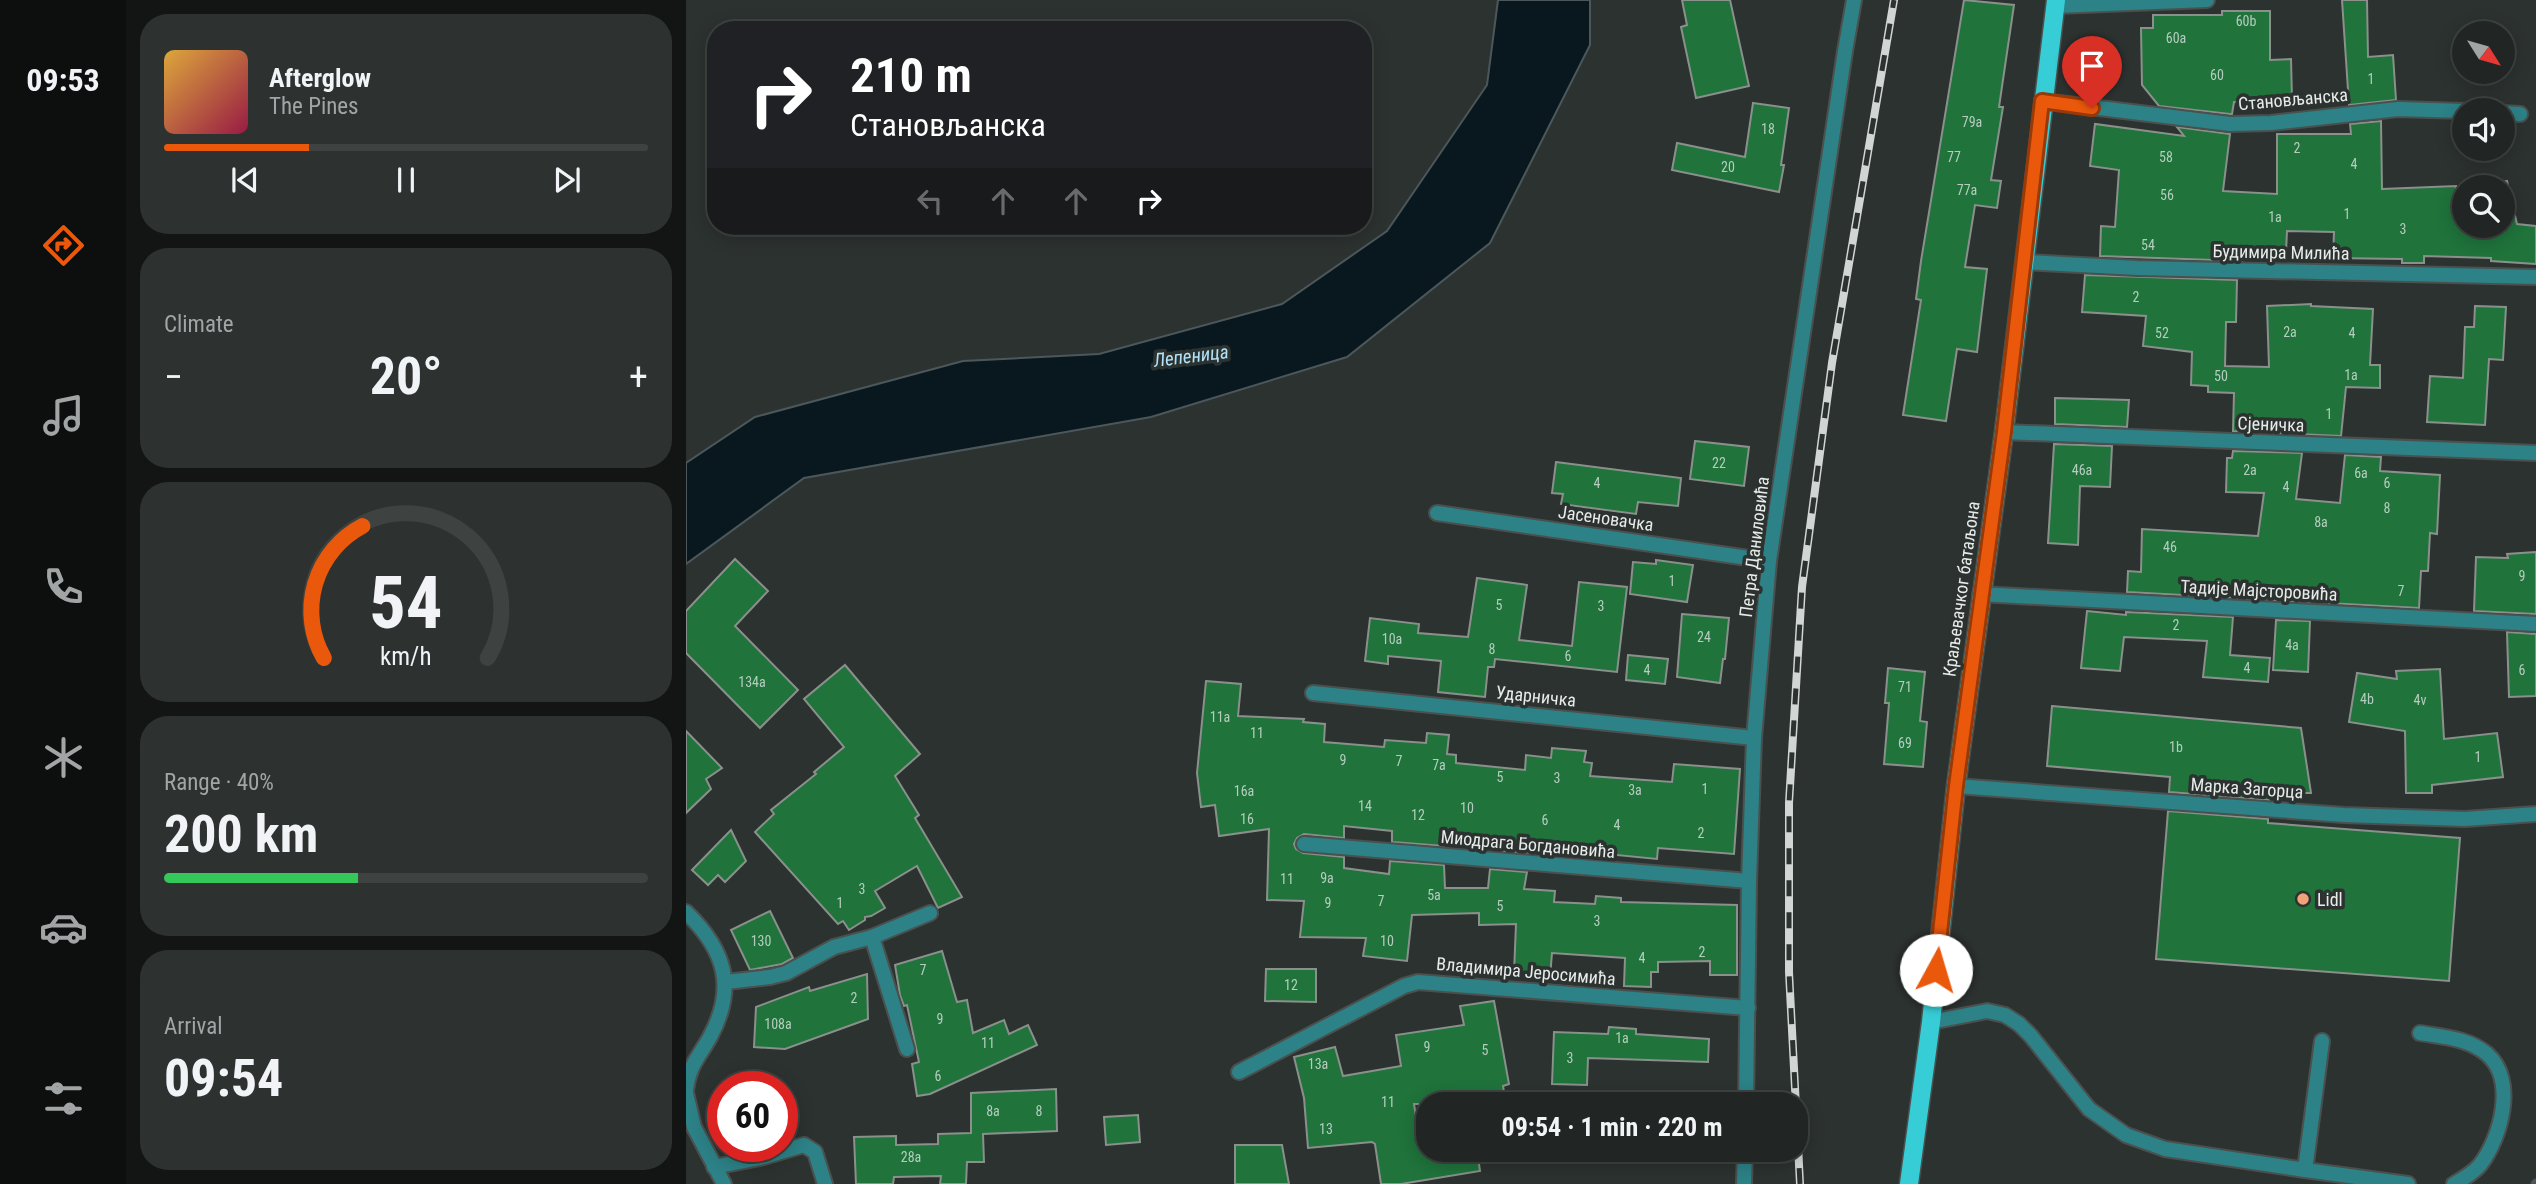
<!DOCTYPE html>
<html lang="en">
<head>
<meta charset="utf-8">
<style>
	body { margin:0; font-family:"Roboto Condensed",sans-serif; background:#2d3231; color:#f1f3f6; height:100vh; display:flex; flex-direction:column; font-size:26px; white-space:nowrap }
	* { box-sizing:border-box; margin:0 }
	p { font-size:23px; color:#a2a5a6 }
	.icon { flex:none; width:38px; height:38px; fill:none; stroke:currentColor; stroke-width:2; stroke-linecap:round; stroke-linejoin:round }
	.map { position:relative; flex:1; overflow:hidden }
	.details { display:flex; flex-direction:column; gap:14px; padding:14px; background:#121514; width:560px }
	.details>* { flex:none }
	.top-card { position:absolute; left:21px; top:21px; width:665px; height:214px; border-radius:28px; box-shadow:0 4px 18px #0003,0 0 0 2px #3e4341; background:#202124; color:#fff; overflow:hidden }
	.needle { width:46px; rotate:127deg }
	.buttons { position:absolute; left:1766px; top:21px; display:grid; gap:14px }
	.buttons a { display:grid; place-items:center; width:63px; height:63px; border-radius:50%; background:#212624; box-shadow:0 4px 18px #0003,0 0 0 2px #3e4341; font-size:35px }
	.speed { position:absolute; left:21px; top:1071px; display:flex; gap:14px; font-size:35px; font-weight:700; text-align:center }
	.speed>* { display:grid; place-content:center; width:91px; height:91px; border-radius:50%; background:#212624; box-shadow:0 4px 18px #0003,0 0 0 2px #3e4341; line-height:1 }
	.speed .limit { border:10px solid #d22; background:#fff; color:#111 }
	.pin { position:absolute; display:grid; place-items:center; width:60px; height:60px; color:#fff; margin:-72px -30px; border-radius:50% 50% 50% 0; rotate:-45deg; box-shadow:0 0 7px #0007 }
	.pin .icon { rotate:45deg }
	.me { position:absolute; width:77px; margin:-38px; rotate:6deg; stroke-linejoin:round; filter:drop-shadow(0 0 5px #0008) }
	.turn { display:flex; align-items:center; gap:24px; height:147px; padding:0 28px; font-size:32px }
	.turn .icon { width:91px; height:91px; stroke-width:2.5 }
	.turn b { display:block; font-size:49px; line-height:60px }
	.lanes { display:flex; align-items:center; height:66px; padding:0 28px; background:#0003; justify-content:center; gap:35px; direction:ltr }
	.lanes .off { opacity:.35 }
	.big { font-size:52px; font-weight:700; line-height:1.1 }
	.details .card { flex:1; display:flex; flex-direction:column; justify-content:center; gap:10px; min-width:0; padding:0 24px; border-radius:28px; background:#2d3231 }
	.details .dial { align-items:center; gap:0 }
	.dial svg { height:182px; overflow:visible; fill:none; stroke:#3e4341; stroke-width:7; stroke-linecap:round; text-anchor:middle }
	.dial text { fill:#f1f3f6; stroke:none }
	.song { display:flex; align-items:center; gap:21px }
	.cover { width:84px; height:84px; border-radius:10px; background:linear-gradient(135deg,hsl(40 70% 55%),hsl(340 70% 35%)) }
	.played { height:7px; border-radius:4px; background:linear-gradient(90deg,#ea580c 30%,#3e4341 30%) }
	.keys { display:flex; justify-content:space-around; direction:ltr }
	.heat { display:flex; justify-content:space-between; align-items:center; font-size:38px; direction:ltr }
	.charge { height:10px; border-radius:5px; background:linear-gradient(90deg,#34c759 40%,#3e4341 0) }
	.trip { position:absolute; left:730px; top:1092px; width:392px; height:70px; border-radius:28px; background:#212624; box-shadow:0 4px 18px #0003,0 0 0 2px #3e4341; font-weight:700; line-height:70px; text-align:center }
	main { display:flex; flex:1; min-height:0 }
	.tab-bar { display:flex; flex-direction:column; width:126px; justify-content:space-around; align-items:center; background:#0d0f0e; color:#a2a5a6 }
	.tab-bar .icon { width:49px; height:49px }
	.tab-bar .active { color:#ea580c }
	.tab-bar b { font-size:32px; color:#f1f3f6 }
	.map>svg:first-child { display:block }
	.water { fill:#09181e; stroke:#4c575b; stroke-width:2 }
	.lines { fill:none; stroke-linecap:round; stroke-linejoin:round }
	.stream { stroke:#4c575b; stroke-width:9 }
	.building { fill:#1f733b; stroke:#8a908b; stroke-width:2 }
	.service-casing { stroke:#4a504e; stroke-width:18 }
	.minor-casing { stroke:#4a504e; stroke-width:18 }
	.primary-casing { stroke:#4a504e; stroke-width:21 }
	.service { stroke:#2c8287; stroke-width:14 }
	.minor { stroke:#2c8287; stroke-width:14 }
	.primary { stroke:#36cdd6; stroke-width:18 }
	.rail-casing { stroke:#d1d6d4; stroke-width:8 }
	.rail { stroke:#2c3230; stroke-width:5; stroke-dasharray:16; stroke-linecap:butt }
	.route-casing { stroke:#983908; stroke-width:18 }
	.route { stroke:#ea580c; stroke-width:12 }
	.poi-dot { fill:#f0a279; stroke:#2c3230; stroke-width:2.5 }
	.labels { text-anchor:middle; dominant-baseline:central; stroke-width:7; stroke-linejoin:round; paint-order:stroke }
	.number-label { font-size:14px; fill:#b5cdbe }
	.street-label { font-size:18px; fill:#e7ebea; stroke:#2c3230 }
	.poi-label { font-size:18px; fill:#e7ebea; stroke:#2c3230; text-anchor:start }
	.water-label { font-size:19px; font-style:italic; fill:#b1e3f9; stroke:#2c3230 }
</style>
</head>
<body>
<main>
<nav class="tab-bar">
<b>09:53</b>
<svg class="icon active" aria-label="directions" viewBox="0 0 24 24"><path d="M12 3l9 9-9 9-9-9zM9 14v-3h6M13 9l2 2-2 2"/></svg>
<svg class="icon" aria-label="music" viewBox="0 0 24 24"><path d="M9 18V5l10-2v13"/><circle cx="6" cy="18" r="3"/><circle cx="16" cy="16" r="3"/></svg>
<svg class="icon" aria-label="phone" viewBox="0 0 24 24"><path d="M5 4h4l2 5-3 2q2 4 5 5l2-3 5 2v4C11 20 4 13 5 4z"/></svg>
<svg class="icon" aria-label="climate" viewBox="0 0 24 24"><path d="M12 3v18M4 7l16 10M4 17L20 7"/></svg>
<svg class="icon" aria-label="car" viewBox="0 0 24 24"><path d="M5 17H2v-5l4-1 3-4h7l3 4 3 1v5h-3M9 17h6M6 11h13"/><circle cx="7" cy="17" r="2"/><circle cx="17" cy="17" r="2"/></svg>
<svg class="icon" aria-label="filters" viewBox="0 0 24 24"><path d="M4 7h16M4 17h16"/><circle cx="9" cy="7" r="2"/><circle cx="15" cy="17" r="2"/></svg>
</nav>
<section class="details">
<div class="card">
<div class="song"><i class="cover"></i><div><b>Afterglow</b><p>The Pines</p></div></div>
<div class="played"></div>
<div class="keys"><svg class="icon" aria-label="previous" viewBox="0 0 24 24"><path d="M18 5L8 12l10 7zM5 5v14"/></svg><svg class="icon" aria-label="pause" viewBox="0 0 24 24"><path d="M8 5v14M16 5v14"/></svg><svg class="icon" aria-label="next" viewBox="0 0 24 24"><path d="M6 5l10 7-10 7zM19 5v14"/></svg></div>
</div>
<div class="card"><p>Climate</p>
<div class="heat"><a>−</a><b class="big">20°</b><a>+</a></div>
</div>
<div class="card dial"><svg viewBox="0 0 100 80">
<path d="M14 69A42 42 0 1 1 86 69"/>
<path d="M14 69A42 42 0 0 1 31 11" stroke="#ea580c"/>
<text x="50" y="56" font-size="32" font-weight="700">54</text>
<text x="50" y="72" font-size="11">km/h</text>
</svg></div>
<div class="card"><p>Range · 40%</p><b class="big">200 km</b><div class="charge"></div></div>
<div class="card"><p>Arrival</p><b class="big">09:54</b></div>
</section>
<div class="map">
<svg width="1850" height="1184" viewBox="0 0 1850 1184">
	<rect width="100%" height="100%" fill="#2c3230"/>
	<polygon class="water" points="812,0 904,0 904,45 804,243 661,357 465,417 118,478 0,564 0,463 69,417 277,361 413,354 596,304 701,231 801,85"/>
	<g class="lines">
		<polyline class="stream" points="1849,1184 1850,1183"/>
	</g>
	<g class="building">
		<polygon points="996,0 1044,0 1063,86 1010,98 995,27 1001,25"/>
		<polygon points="1278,0 1328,5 1313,107 1317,107 1305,180 1315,181 1311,208 1289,205 1279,267 1301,269 1291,352 1271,349 1260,421 1217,415 1235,300 1230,299 1235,261"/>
		<polygon points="1656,0 1681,0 1682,57 1707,55 1710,100 1663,105"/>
		<polygon points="1536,11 1584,11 1584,60 1605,59 1606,100 1548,102 1546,114 1544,114 1473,106 1456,85 1455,28 1467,28 1467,15 1536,15"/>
		<polygon points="1067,103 1103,108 1095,165 1098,165 1093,192 986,170 991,143 1059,157"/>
		<polygon points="1695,121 1696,189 1770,186 1770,193 1778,191 1778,226 1816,226 1816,187 1795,187 1821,181 1831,224 1850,226 1850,264 1805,261 1805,258 1738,256 1738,263 1716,263 1716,259 1647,258 1648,232 1601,231 1600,252 1556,250 1556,261 1414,256 1415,226 1429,227 1433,170 1404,166 1409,124 1498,136 1491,127 1544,134 1537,191 1591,194 1591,134 1665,134 1664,124"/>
		<polygon points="1399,275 1551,280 1550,322 1540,322 1539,366 1583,367 1581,306 1625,304 1625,306 1687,309 1684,365 1694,365 1694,388 1660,387 1655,436 1547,431 1548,393 1522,392 1522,386 1505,385 1506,352 1457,346 1460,316 1396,312"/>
		<polygon points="1789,306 1820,307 1817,360 1803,359 1799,425 1741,422 1744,376 1777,378 1779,327 1788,327"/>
		<polygon points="1369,398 1443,400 1441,427 1369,424"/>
		<polygon points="1009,441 1063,447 1058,486 1004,479"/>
		<polygon points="1368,444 1426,446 1424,487 1394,486 1392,545 1362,543"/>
		<polygon points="1547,451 1616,453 1610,499 1654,503 1659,455 1695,457 1694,471 1754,475 1751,534 1744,533 1742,571 1735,571 1733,608 1441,592 1442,571 1455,572 1456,529 1572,536 1578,493 1540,492 1541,458 1546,458"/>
		<polygon points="870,462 995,478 992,506 952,502 950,514 875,504 877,494 866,493"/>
		<polygon points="1850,552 1850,614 1788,611 1790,557 1822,558 1821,554"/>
		<polygon points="49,559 82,591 49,626 112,690 74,728 0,653 0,611"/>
		<polygon points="970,560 1007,565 1001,602 944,594 947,562 970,564"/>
		<polygon points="791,578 841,585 833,640 886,646 893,582 941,587 931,672 809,659 808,667 802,667 799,697 752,692 755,661 702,656 702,664 679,661 684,618 733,624 732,633 782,637"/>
		<polygon points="1401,611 1440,615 1440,612 1547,617 1544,655 1584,658 1582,682 1517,677 1521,641 1438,637 1434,671 1395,668"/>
		<polygon points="996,614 1043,618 1039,659 1037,659 1034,683 991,677"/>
		<polygon points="1590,620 1624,621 1622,672 1587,670"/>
		<polygon points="1821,632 1850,634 1850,696 1823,697"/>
		<polygon points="942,655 982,659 979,684 940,680"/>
		<polygon points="159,665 234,754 209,776 233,815 229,818 276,897 252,908 231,866 189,891 199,908 185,916 179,917 179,920 163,930 157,921 152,924 69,832 88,814 85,810 130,774 128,772 158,747 118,699"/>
		<polygon points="1202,668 1239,672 1234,721 1241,722 1237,767 1198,764 1203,703 1199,703"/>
		<polygon points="1754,669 1758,739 1811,733 1817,777 1746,785 1746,793 1720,793 1719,731 1663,722 1671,673 1711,679 1710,671"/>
		<polygon points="520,681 555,684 552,716 618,719 617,722 639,724 638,742 698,747 699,740 740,743 741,733 763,735 761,754 770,755 770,763 839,770 840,755 865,758 866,748 900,751 898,762 906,763 904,776 986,782 988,764 1054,769 1048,854 972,848 971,859 921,854 921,857 892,855 892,850 844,846 843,853 806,850 807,846 757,842 758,846 706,842 706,831 658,826 658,838 618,834 611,838 608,844 610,849 617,853 658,857 658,868 703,874 704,861 758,865 759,888 802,888 804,869 841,872 838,889 869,891 868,902 909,904 910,896 935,898 935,902 1051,905 1051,975 1024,975 1024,961 972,962 972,972 965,972 965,987 938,986 939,958 866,953 864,977 828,973 830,924 793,925 793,913 726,915 721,961 677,956 680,938 614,937 618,901 581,900 583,829 533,836 529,805 515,807 511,773"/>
		<polygon points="1366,706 1615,728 1625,793 1583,793 1583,800 1483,792 1484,777 1361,766"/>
		<polygon points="0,731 36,768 20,779 25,789 0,813"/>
		<polygon points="1482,811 1582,819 1582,823 1774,838 1763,981 1470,959"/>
		<polygon points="45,830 60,861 39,882 32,875 22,885 6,870"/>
		<polygon points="84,911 107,958 96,964 64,970 45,930"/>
		<polygon points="256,951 271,1002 281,1000 287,1033 318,1020 323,1034 342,1025 351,1045 244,1094 231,1096 226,1064 233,1062 221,1005 218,1006 214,995 209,965"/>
		<polygon points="580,969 630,969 630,1002 579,1001"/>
		<polygon points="181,974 182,1019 99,1049 68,1047 70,1007 123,987 124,991"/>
		<polygon points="808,1001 823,1084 817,1086 820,1104 728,1104 735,1150 791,1150 794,1171 715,1184 695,1184 689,1144 686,1142 622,1148 618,1098 608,1057 649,1047 657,1076 715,1066 710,1035 778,1025 774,1006"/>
		<polygon points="923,1027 950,1029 950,1034 1023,1039 1022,1062 902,1058 901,1085 866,1084 868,1032 922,1034"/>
		<polygon points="370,1089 371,1131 297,1134 298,1162 281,1162 280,1184 254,1184 255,1176 208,1177 207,1184 170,1184 168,1137 210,1136 210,1145 252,1144 252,1134 285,1133 285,1093"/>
		<polygon points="452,1115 454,1142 420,1145 418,1117"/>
		<polygon points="549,1145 596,1145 603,1184 549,1184"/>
	</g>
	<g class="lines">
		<g class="service-casing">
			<g id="service">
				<polyline points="1370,6 1521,0"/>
				<polyline points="1245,1022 1301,1011 1319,1015 1333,1024 1345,1036 1403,1109 1440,1135 1479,1149 1619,1170 1636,1041"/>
				<path d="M 1734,1033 C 1757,1037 1782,1038 1801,1054 C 1831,1080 1815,1138 1794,1165 C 1787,1173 1777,1179 1768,1184"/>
				<polyline points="1619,1170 1722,1184"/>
			</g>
		</g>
		<g class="minor-casing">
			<g id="minor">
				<polyline points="1356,101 1544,124 1585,123 1712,109 1778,111"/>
				<polyline points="1816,113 1834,114"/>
				<polyline points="1339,262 1451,268 1850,277"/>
				<polyline points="1318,432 1850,453"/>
				<polyline points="751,513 1083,561"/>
				<polyline points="1294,594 1850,624"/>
				<polyline points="627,693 1068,738"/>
				<polyline points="1270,786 1658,815 1779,819 1850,814"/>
				<polyline points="618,844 1063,881"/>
				<path d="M 0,912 C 39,950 51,987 24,1037 C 13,1057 3,1065 0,1090"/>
				<polyline points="186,937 221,1049"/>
				<polyline points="40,982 84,977 100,973 148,947 186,937 244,913"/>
				<polyline points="553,1072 718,986 732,982 1062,1008"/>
				<polyline points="0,1093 8,1127 38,1184"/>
				<polyline points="1060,1104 1063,881 1068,738 1083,561 1159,51 1168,0"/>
				<polyline points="28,1167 78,1157 118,1145 129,1152 139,1184"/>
				<polyline points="1058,1184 1059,1150"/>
			</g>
		</g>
		<g class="primary-casing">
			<polyline id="primary" points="1223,1184 1245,1022 1270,786 1318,432 1370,0"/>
		</g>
		<use href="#service" class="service"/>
		<use href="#minor" class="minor"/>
		<use href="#primary" class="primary"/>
		<g class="rail-casing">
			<polyline id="rail" points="1114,1184 1103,972 1103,803 1116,587 1146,363 1208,0"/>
		</g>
		<use href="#rail" class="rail"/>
	</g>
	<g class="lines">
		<g class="route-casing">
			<polyline id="route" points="1250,970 1270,786 1318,432 1356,101 1406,108"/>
		</g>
		<use href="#route" class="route"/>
	</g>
	<circle class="poi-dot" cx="1617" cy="899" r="7"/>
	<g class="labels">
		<g class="number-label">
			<text x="1560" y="21">60b</text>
			<text x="1490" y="38">60a</text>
			<text x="1531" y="75">60</text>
			<text x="1685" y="79">1</text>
			<text x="1286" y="122">79a</text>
			<text x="1082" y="129">18</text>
			<text x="1611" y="148">2</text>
			<text x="1268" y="157">77</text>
			<text x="1480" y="157">58</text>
			<text x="1668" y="164">4</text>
			<text x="1042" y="167">20</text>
			<text x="1281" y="190">77a</text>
			<text x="1481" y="195">56</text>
			<text x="1661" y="214">1</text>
			<text x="1589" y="217">1a</text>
			<text x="1717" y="229">3</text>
			<text x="1462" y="245">54</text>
			<text x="1450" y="297">2</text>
			<text x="1604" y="332">2a</text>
			<text x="1476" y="333">52</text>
			<text x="1666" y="333">4</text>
			<text x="1665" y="375">1a</text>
			<text x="1535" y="376">50</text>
			<text x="1643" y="414">1</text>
			<text x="1033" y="463">22</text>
			<text x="1396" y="470">46a</text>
			<text x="1564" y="470">2a</text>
			<text x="1675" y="473">6a</text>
			<text x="911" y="483">4</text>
			<text x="1701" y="483">6</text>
			<text x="1600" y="487">4</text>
			<text x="1701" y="508">8</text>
			<text x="1635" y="522">8a</text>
			<text x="1484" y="547">46</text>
			<text x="1836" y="576">9</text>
			<text x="986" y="581">1</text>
			<text x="1715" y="591">7</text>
			<text x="813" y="605">5</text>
			<text x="915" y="606">3</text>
			<text x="1490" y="625">2</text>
			<text x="1018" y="637">24</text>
			<text x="706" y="639">10a</text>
			<text x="1606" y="645">4a</text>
			<text x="806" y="649">8</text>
			<text x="882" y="656">6</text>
			<text x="1561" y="668">4</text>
			<text x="961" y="670">4</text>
			<text x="1836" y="670">6</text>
			<text x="66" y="682">134a</text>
			<text x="1219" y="687">71</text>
			<text x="1681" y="699">4b</text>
			<text x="1734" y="700">4v</text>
			<text x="534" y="717">11a</text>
			<text x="571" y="733">11</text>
			<text x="1219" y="743">69</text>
			<text x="1490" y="747">1b</text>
			<text x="1792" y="757">1</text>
			<text x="657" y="760">9</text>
			<text x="713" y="761">7</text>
			<text x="753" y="765">7a</text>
			<text x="814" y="777">5</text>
			<text x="871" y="778">3</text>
			<text x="1019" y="789">1</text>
			<text x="949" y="790">3a</text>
			<text x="558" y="791">16a</text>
			<text x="679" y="806">14</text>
			<text x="781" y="808">10</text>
			<text x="732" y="815">12</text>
			<text x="561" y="819">16</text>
			<text x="859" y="820">6</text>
			<text x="931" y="825">4</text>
			<text x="1015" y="833">2</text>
			<text x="641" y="878">9a</text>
			<text x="601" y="879">11</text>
			<text x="176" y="889">3</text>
			<text x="748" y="895">5a</text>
			<text x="695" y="901">7</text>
			<text x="154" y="903">1</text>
			<text x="642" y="903">9</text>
			<text x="814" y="906">5</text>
			<text x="911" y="921">3</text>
			<text x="75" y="941">130</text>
			<text x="701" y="941">10</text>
			<text x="1016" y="952">2</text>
			<text x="956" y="958">4</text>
			<text x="237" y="970">7</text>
			<text x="605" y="985">12</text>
			<text x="168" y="998">2</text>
			<text x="254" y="1019">9</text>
			<text x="92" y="1024">108a</text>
			<text x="936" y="1038">1a</text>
			<text x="302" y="1043">11</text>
			<text x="741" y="1047">9</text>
			<text x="799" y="1050">5</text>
			<text x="884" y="1058">3</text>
			<text x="632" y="1064">13a</text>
			<text x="252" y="1076">6</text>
			<text x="702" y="1102">11</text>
			<text x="307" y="1111">8a</text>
			<text x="353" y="1111">8</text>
			<text x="640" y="1129">13</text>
			<text x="225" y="1157">28a</text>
		</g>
		<g class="street-label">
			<text transform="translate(1607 99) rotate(-5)">Становљанска</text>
			<text transform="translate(1595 252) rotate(1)">Будимира Милића</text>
			<text transform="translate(1585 424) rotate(2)">Сјеничка</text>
			<text transform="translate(920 518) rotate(8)">Јасеновачка</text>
			<text transform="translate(1068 547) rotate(-83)">Петра Даниловића</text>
			<text transform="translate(1275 589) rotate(-82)">Краљевачког батаљона</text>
			<text transform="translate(1573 590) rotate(3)">Тадије Мајсторовића</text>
			<text transform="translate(850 696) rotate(6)">Ударничка</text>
			<text transform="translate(1561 788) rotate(4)">Марка Загорца</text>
			<text transform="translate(842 844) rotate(5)">Миодрага Богдановића</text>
			<text transform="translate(840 971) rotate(5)">Владимира Јеросимића</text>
		</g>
		<g class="poi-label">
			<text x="1631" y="899">Lidl</text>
		</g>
		<g class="water-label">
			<text transform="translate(505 356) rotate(-7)">Лепеница</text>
		</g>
	</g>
</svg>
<div class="buttons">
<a><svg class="needle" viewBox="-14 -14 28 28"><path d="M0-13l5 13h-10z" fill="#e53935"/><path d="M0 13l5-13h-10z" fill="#a2a5a6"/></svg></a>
<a><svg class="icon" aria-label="sound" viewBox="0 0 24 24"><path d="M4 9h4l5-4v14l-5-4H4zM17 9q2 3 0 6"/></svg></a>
<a><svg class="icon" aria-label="search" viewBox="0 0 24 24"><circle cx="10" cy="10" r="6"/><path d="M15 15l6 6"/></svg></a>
</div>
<div class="speed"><div class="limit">60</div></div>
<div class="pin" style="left:1406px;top:108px;background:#d93025"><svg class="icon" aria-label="arrive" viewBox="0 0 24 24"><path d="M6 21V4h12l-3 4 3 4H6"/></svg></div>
<svg class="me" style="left:1250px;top:970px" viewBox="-20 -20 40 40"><circle r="19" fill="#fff"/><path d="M0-13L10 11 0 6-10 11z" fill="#ea580c"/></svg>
<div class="trip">09:54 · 1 min · 220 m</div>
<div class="top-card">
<div class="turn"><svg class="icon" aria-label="right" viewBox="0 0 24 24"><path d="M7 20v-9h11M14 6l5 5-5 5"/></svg><div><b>210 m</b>Становљанска</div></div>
<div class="lanes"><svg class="icon off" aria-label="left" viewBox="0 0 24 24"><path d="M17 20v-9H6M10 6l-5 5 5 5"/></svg><svg class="icon off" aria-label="ahead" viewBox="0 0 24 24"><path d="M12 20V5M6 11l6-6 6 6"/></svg><svg class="icon off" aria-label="ahead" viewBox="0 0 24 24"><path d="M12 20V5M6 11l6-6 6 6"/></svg><svg class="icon" aria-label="right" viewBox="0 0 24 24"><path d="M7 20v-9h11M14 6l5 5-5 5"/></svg></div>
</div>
</div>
</main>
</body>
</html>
